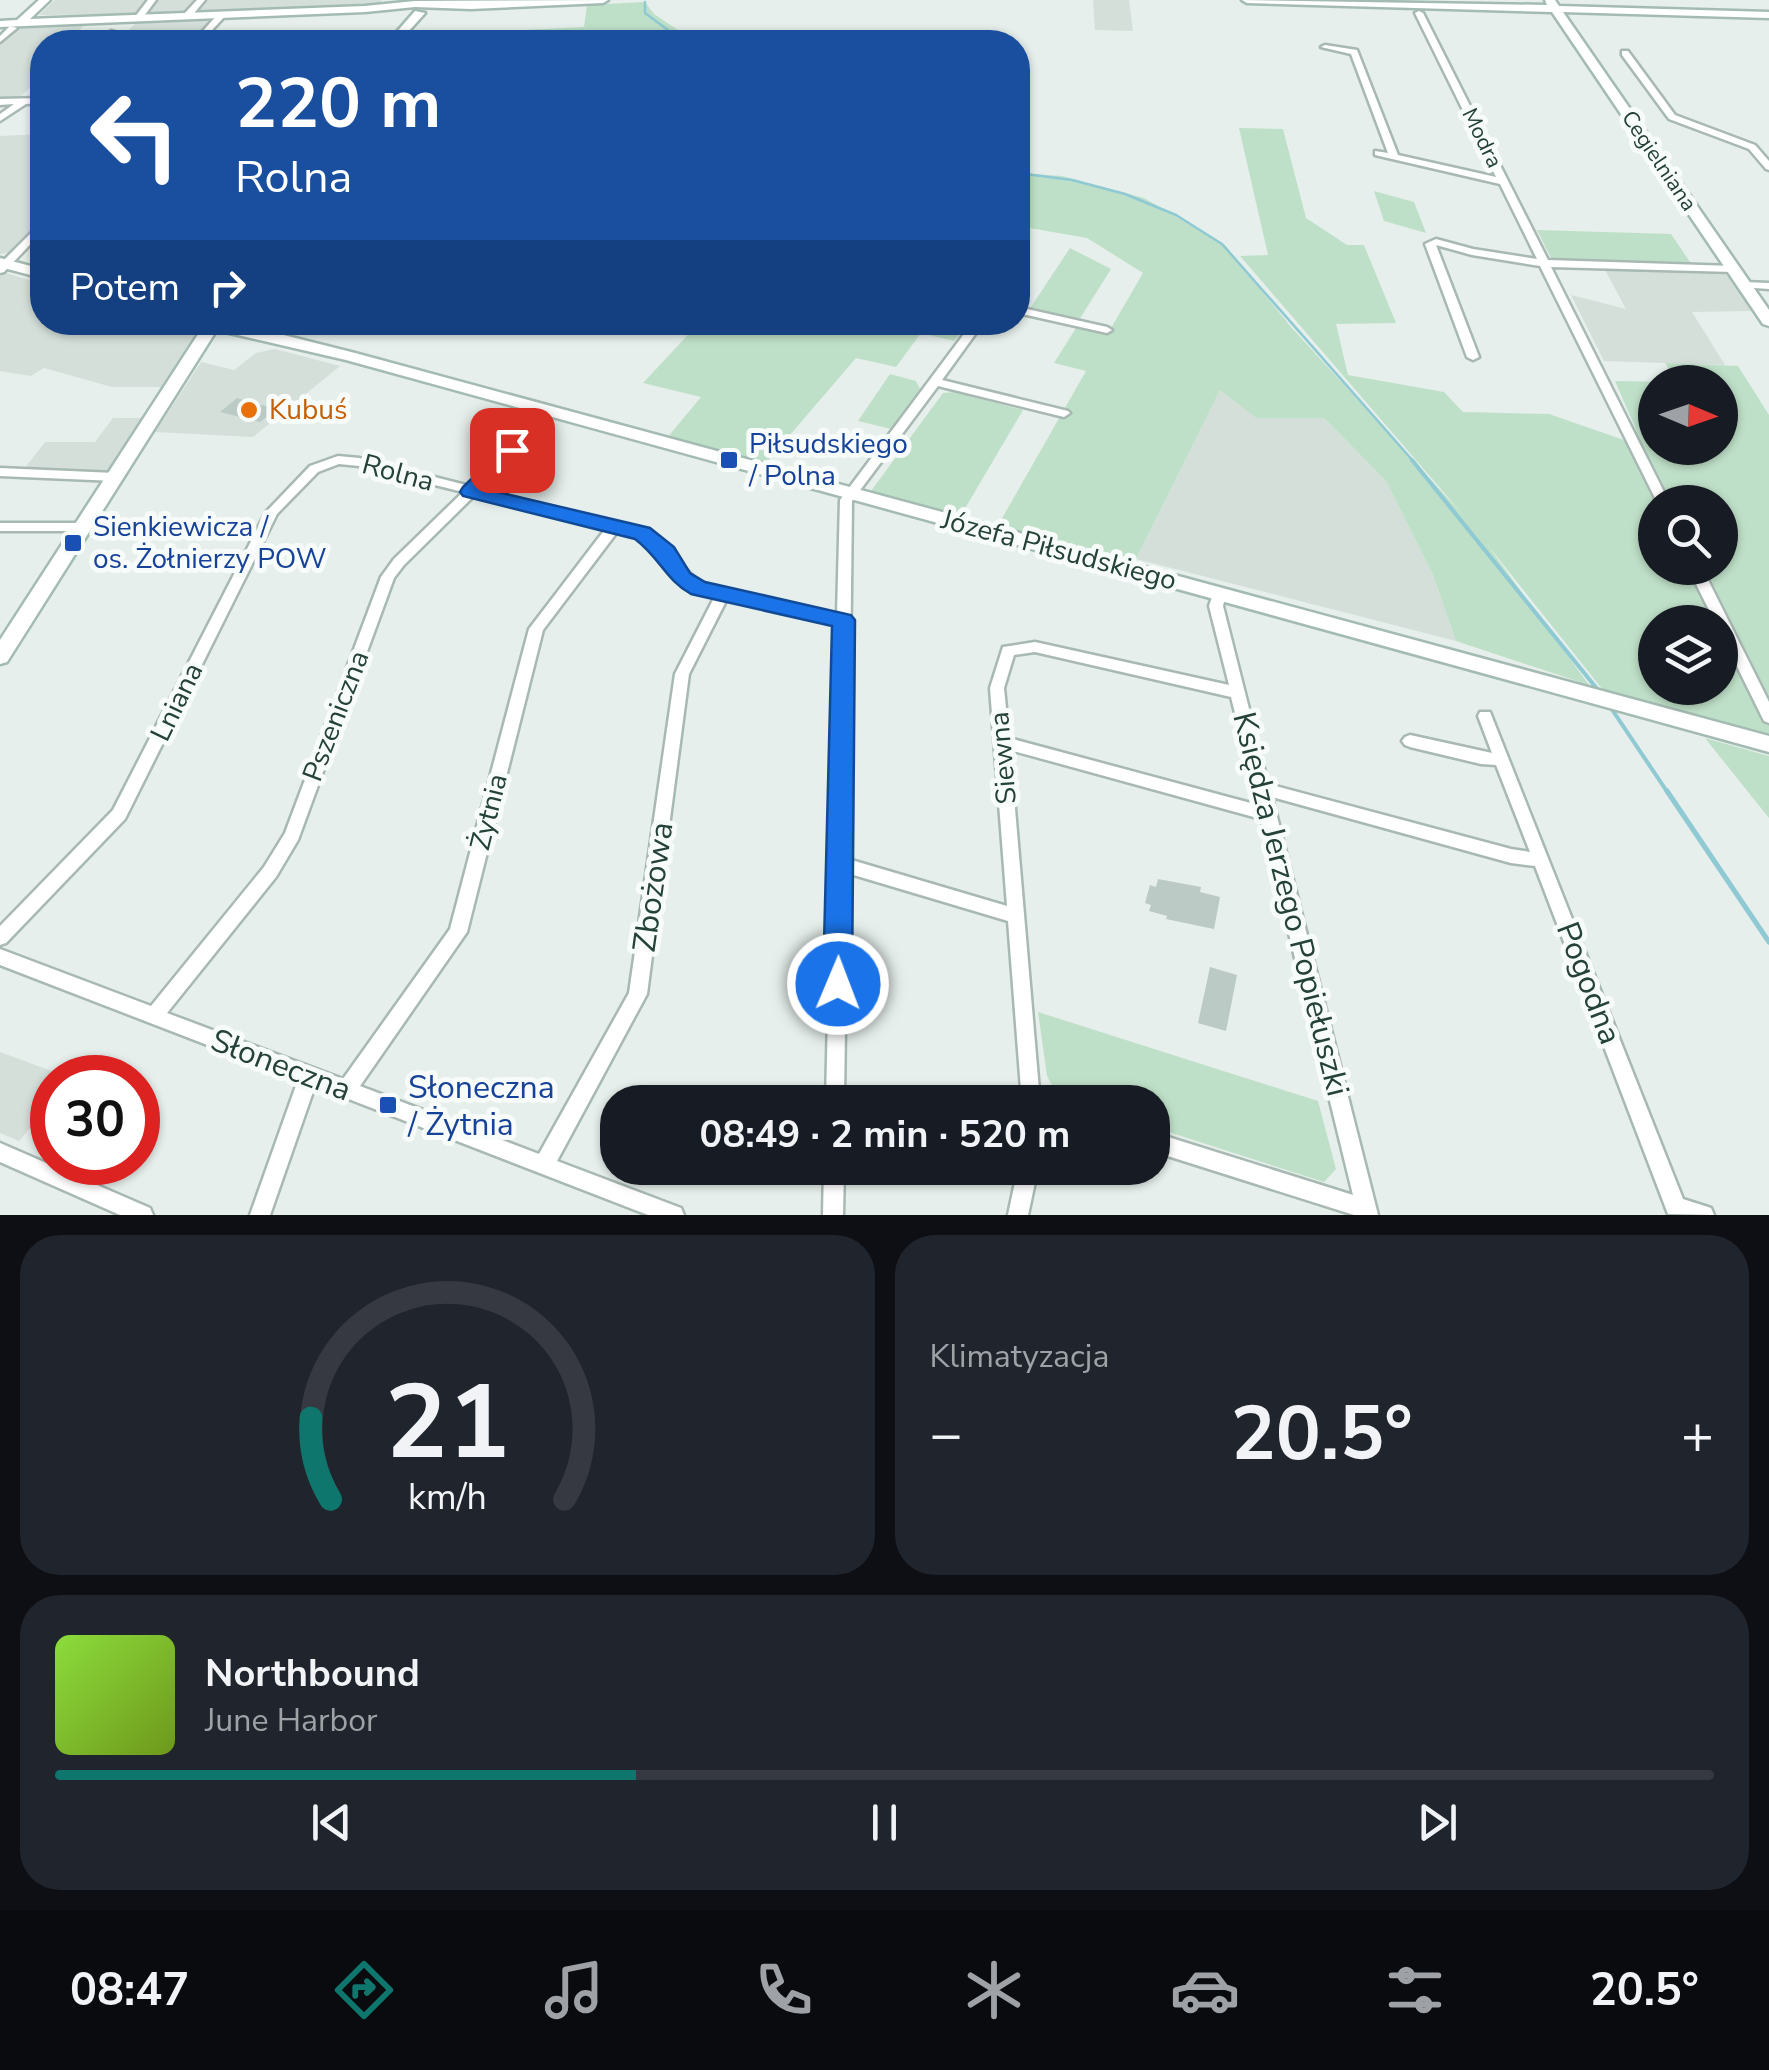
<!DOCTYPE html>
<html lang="pl">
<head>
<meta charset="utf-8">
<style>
	body { margin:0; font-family:"Nunito Sans",sans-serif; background:#20242c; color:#f1f3f6; height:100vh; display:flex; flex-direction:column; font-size:38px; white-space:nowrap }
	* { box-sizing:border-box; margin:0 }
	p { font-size:32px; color:#9ea1a6 }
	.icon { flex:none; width:55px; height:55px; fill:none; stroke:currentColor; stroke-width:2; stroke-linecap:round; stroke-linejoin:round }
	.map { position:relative; height:1215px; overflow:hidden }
	.panel { display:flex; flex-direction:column; gap:20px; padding:20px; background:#0d0f14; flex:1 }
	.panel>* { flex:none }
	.guide { position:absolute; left:30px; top:30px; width:1000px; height:305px; border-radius:40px; box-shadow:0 2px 8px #0004; background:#1a4fa0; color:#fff; overflow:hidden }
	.needle { width:65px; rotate:92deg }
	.fabs { position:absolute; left:1638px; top:365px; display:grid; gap:20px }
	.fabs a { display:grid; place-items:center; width:100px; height:100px; border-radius:50%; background:#171b24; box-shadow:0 2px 8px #0004; font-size:50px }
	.speed { position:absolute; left:30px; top:1055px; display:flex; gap:20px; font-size:50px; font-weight:700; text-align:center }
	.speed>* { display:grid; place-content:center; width:130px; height:130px; border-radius:50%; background:#171b24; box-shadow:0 2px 8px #0004; line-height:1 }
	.speed .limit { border:15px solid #d22; background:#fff; color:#111 }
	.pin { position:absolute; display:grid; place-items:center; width:85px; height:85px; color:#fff; margin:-42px; border-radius:20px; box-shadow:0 5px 15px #0006 }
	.me { position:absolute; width:110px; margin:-55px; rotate:1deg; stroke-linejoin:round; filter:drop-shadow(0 0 8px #0008) }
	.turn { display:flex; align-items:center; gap:35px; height:210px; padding:0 40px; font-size:45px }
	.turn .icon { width:130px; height:130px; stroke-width:2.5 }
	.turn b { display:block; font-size:70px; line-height:85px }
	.then { display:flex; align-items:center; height:95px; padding:0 40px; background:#0003; gap:20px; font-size:38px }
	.big { font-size:75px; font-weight:700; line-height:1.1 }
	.panel .tile { flex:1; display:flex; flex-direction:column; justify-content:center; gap:15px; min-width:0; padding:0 35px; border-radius:40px; background:#20242c }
	.panel .dial { align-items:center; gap:0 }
	.dial svg { height:260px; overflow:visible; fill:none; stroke:#363941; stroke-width:7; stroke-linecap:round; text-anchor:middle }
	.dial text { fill:#f1f3f6; stroke:none }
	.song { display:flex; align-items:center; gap:30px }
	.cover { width:120px; height:120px; border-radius:15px; background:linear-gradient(135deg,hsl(90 70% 55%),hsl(80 70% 35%)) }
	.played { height:10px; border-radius:5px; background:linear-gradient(90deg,#0f766e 35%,#363941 35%) }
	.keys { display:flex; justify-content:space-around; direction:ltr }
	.heat { display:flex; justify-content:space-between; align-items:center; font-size:55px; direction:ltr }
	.panel .tiles { flex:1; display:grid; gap:20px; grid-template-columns:1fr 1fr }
	.tile:last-child { grid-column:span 2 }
	.trip { position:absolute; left:600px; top:1085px; width:570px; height:100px; border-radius:40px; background:#171b24; box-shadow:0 2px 8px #0004; font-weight:700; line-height:100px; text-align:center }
	.tabs { display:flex; height:160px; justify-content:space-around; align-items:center; background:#090b0e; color:#9ea1a6 }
	.tabs .icon { width:70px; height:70px }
	.tabs .selected { color:#0f766e }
	.tabs b { font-size:45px; color:#f1f3f6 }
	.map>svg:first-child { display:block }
	.built { fill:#d4dfda }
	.green { fill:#bfe0c8; fill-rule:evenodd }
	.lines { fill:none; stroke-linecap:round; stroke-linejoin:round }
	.stream-far2 { stroke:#8ec9d4; stroke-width:2.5 }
	.stream-far1 { stroke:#8ec9d4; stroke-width:4 }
	.stream { stroke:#8ec9d4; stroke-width:5 }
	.building { fill:#bbcac4 }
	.street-casing { stroke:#a8b8b2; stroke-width:5 }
	.secondary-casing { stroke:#a4bbb3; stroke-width:5 }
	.street { fill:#fff; fill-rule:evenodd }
	.secondary { fill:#fff; fill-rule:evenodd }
	.route { fill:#1a73e8; stroke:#114b97; stroke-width:2.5 }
	.food-dot { fill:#e8710a; stroke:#f7fbf9; stroke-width:4 }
	.transit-dot { fill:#1a4fb4; stroke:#f7fbf9; stroke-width:4 }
	.labels { text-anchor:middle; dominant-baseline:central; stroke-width:10; stroke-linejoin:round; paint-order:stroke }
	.far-street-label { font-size:22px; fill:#24423a; stroke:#f7fbf9 }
	.food-label { font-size:28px; fill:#c56008; stroke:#f7fbf9; text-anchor:start }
	.transit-label { font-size:28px; fill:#164399; stroke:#f7fbf9; text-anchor:start }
	.street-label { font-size:28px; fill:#24423a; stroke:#f7fbf9 }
	.near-street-label { font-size:32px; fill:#24423a; stroke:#f7fbf9 }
	.near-transit-label { font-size:32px; fill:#164399; stroke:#f7fbf9; text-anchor:start }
</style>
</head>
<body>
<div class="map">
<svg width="1769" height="1215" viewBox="0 0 1769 1215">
	<rect width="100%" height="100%" fill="#e6efeb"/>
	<g class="built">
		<polygon points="55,0 198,0 184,14 39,15"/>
		<polygon points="207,0 382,0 379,5 195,14"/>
		<polygon points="1093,0 1129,0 1133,31 1095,30"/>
		<polygon points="201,18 210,23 195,38 116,42 139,20"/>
		<polygon points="86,23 75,35 84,36 77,42 42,42 42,76 20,97 0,100 0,45 23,25"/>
		<polygon points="42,134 42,218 12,252 0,254 0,136"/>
		<polygon points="1604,268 1718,272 1729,276 1752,311 1692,312 1725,365 1604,361 1571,295 1626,309"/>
		<polygon points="6,273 42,284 42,322 190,322 203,327 167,387 112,387 44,368 31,376 0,371 0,276"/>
		<polygon points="275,349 340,366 253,437 155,432 201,362 234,370 256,353"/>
		<polygon points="1220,390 1256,418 1324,418 1386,481 1433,575 1456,641 1136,559"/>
		<polygon points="113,418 147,418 111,471 25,468 45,442 95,442"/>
		<polygon points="0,1052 68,1077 52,1078 52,1102 19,1141 0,1133"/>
	</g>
	<g class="green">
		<polygon points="645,2 654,14 690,38 740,36 743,42 480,42 500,41 502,31 584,27 587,5"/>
		<path d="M 1239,128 L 1283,129 L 1306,218 L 1347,245 L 1364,245 L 1396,323 L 1336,324 L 1348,375 L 1444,392 L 1463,412 L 1549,414 L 1624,440 L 1641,441 L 1615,381 L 1677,382 L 1665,363 L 1738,366 L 1769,415 L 1769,736 L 1603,690 L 1486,543 L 1589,685 L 1456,641 L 1433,575 L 1386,481 L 1324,418 L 1256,418 L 1220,390 L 1136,559 L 997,527 L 1086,371 L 1054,363 L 1076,328 L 1107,335 L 1143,273 L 1087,238 L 1018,226 L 1018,173 L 1062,176 L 1144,198 L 1225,245 L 1291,327 L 1465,517 L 1240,256 L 1268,255 ZM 1655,382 L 1720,382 L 1720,448 L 1655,448 ZM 1655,502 L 1720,502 L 1720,568 L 1655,568 ZM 1655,622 L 1720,622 L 1720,688 L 1655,688 Z"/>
		<polygon points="1374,191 1414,202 1426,233 1384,221"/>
		<polygon points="1537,230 1671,234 1692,265 1552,260"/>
		<polygon points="1070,248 1111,269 1079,320 1029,310"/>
		<polygon points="699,323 968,323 954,341 921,333 896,367 856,358 765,464 667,438 701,397 643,383"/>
		<polygon points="890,374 916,381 920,389 891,429 858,421"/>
		<polygon points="955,392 1023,410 960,517 871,491 943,393"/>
		<polygon points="1705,738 1769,756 1769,818"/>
		<polygon points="1038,1012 1318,1101 1336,1169 1324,1182 1153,1127 1152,1102 1075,1102 1058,1097 1047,1076"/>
	</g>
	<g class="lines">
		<g class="stream-far2">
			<polyline points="645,2 645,13 684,42"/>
			<polyline points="1018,173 1072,180 1125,194 1176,215 1222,244 1414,462"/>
		</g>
		<g class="stream-far1">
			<polyline points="1412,460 1598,690"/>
			<polyline points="1611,708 1668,793"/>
		</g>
		<polyline class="stream" points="1667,791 1769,942"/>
	</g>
	<g class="building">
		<polygon points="237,398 250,402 277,409 260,422 220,412"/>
		<polygon points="1158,879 1201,887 1200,892 1220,897 1214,929 1166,919 1167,916 1149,911 1151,905 1145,903 1150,885 1156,887"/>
		<polygon points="1210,967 1237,975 1226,1031 1198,1023"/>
	</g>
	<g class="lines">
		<g class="street-casing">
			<g id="street">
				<polygon points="148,0 156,0 141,20 135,20 134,18"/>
				<polygon points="197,0 205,0 190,18 184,18 184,14"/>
				<polygon points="1419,11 1423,13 1548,260 1733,266 1738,269 1733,272 1551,267 1669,502 1657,502 1540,266 1472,255 1436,245 1479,357 1473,360 1467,357 1425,244 1436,239 1473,249 1537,259 1500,184 1375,155 1375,151 1388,153 1351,54 1321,47 1325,45 1357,50 1398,155 1496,177 1415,13"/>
				<polygon points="219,13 226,15 201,42 193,42"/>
				<polygon points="10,26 17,28 0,42 0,36"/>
				<polygon points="111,31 118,33 108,42 100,42"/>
				<polygon points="1622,51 1628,51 1675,115 1755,145 1769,161 1769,170 1766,169 1749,149 1669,119 1622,55"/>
				<polygon points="0,99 42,98 42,103 26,104 0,121 0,114 14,104 0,105"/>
				<polygon points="42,224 42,232 4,272 0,273 0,264 39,225"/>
				<polygon points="1744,282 1769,283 1769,289 1740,287 1740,283"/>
				<polygon points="1018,307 1107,327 1112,330 1107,333 1018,313"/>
				<path d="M 973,322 L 984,322 L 942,380 L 1068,411 L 1070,413 L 1064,417 L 938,386 L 852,501 L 848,859 L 1007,906 L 990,688 L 1003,647 L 1035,642 L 1229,685 L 1209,606 L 1214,591 L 1224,591 L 1226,594 L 1223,606 L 1268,784 L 1511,849 L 1530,852 L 1496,765 L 1481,764 L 1410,747 L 1405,745 L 1402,741 L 1405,737 L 1410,735 L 1492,753 L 1478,716 L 1480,712 L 1490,712 L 1683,1199 L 1711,1208 L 1714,1215 L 1668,1214 L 1535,866 L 1511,863 L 1272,797 L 1378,1215 L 1354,1215 L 1152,1151 L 1152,1132 L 1353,1195 L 1261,819 L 1010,750 L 1040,1102 L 1022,1102 L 1008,921 L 847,873 L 844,1102 L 826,1102 L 837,624 L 727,599 L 689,674 L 647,994 L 557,1161 L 681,1208 L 684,1215 L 648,1215 L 315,1086 L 270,1215 L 250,1215 L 298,1080 L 0,965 L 0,949 L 151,1006 L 264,867 L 285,833 L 381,577 L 394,559 L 463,492 L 359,466 L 339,464 L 318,472 L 277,514 L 125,819 L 6,943 L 0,945 L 0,926 L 113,810 L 266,512 L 310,466 L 338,456 L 359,458 L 470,486 L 530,427 L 538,427 L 540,430 L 538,433 L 481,489 L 647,530 C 669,545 681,570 703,584 L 837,615 L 840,500 ZM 475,495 L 606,528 L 529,629 L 450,929 L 343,1079 L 167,1013 L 276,877 L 298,840 L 394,578 L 404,565 ZM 618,531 C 625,533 634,534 641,538 C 674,557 665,585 715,596 L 675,674 L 629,993 L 539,1154 L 360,1086 L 467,932 L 543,630 ZM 1035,652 L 1231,697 L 1258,805 L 1009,738 L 1004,688 L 1014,655 Z"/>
				<polygon points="0,468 115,473 121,477 115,481 0,476"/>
				<polygon points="0,523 83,523 89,527 83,531 0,531"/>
				<polygon points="1688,568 1702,568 1769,702 1769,723 1764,721 1762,717 1720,632 1720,622 1715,622"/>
				<polygon points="0,1143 150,1208 153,1215 120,1215 0,1162"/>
				<polygon points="824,1168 844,1168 843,1215 823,1215"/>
				<polygon points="1018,1168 1038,1168 1028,1215 1008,1215"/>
			</g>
		</g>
		<g class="secondary-casing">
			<g id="secondary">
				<polygon points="39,0 50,0 30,19 365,6 415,1 608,0 603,3 471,9 415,7 365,12 0,27 0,21 17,20"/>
				<polygon points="1242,0 1547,5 1545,0 1555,0 1559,6 1769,12 1769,18 1563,12 1769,310 1769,326 1763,324 1552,12 1247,3"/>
				<polygon points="415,11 425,13 399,42 388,42"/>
				<polygon points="0,258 42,269 42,278 0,267"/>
				<polygon points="206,322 232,322 355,353 1769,736 1769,752 346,360 225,332 218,328 7,662 0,664 0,640"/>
			</g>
		</g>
		<use href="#street" class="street"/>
		<use href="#secondary" class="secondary"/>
	</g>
	<path class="route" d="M 512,444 L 523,450 L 485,489 L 650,528 L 674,547 L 690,573 L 705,582 L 851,615 L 855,620 L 852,984 L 848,993 L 838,996 L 827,993 L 823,984 L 832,626 L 691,594 C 666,580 660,558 635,539 L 463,496 L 460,492 L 463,487 L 505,446 Z"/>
	<circle class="food-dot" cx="249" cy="410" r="10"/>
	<g class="transit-dot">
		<rect x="719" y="450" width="20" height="20" rx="5"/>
		<rect x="63" y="533" width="20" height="20" rx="5"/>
		<rect x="378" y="1095" width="20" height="20" rx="5"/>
	</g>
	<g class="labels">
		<g class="far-street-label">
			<text transform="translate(1482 138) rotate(64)">Modra</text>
			<text transform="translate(1659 161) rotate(56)">Cegielniana</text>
		</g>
		<g class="food-label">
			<text x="269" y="410">Kubuś</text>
		</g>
		<g class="transit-label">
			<text x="749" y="444">Piłsudskiego<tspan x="749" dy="32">/ Polna</tspan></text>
			<text x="93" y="527">Sienkiewicza /<tspan x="93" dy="32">os. Żołnierzy POW</tspan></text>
		</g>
		<g class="street-label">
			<text transform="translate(398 473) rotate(15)">Rolna</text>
			<text transform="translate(1059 550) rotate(15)">Józefa Piłsudskiego</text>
			<text transform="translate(177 702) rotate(-64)">Lniana</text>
			<text transform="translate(336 716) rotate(-69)">Pszeniczna</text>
			<text transform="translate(1003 758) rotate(-95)">Siewna</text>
			<text transform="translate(489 812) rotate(-76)">Żytnia</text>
		</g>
		<g class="near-street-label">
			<text transform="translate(653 887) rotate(-82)">Zbożowa</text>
			<text transform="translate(1291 904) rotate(76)">Księdza Jerzego Popiełuszki</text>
			<text transform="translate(1589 983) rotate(69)">Pogodna</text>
			<text transform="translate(281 1065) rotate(21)">Słoneczna</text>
		</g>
		<g class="near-transit-label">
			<text x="408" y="1087">Słoneczna<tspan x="408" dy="37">/ Żytnia</tspan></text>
		</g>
	</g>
</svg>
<div class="fabs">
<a><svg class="needle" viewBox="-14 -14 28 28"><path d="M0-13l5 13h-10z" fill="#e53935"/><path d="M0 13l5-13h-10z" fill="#9ea1a6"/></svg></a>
<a><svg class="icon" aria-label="search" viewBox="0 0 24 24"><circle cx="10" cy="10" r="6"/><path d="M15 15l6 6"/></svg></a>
<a><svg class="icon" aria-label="layers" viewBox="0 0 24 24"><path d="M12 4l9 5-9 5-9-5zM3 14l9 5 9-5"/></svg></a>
</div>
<div class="speed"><div class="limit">30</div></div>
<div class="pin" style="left:512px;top:450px;background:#d93025"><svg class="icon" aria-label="arrive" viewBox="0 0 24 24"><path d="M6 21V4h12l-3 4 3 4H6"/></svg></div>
<svg class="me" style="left:838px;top:984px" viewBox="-20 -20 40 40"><circle r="17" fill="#1a73e8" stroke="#fff" stroke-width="3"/><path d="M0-11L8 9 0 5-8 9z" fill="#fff"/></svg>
<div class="trip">08:49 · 2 min · 520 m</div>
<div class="guide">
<div class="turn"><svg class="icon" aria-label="left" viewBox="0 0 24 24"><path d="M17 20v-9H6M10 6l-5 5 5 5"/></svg><div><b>220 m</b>Rolna</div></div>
<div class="then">Potem<svg class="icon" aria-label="right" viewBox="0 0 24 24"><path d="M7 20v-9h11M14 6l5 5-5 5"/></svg></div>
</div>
</div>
<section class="panel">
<div class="tiles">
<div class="tile dial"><svg viewBox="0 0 100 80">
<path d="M14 69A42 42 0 1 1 86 69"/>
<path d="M14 69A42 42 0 0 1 8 44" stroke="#0f766e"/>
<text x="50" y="56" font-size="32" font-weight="700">21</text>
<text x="50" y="72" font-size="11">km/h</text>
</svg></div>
<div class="tile"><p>Klimatyzacja</p>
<div class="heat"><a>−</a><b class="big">20.5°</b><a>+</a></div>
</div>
<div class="tile">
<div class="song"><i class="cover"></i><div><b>Northbound</b><p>June Harbor</p></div></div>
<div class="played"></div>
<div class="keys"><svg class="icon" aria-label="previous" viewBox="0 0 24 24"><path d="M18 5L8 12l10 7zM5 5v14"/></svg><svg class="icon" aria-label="pause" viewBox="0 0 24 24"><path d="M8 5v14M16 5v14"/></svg><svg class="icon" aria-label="next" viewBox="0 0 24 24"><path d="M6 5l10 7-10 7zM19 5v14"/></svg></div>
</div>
</div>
</section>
<nav class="tabs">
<b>08:47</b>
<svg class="icon selected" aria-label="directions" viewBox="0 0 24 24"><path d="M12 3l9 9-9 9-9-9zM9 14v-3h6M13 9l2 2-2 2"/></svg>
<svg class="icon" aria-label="music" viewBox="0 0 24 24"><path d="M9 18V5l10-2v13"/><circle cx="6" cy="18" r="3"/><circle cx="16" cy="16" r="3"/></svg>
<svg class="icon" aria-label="phone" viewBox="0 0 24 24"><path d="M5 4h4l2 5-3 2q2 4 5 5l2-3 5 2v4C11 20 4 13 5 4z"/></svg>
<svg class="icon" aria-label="climate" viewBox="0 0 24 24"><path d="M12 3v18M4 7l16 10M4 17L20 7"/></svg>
<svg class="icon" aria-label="car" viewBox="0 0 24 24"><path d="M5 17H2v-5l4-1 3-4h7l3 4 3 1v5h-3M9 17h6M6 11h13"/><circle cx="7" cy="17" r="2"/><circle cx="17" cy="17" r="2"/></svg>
<svg class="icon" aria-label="filters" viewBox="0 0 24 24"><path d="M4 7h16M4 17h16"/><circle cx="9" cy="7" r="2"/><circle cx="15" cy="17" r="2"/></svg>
<b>20.5°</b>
</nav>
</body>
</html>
